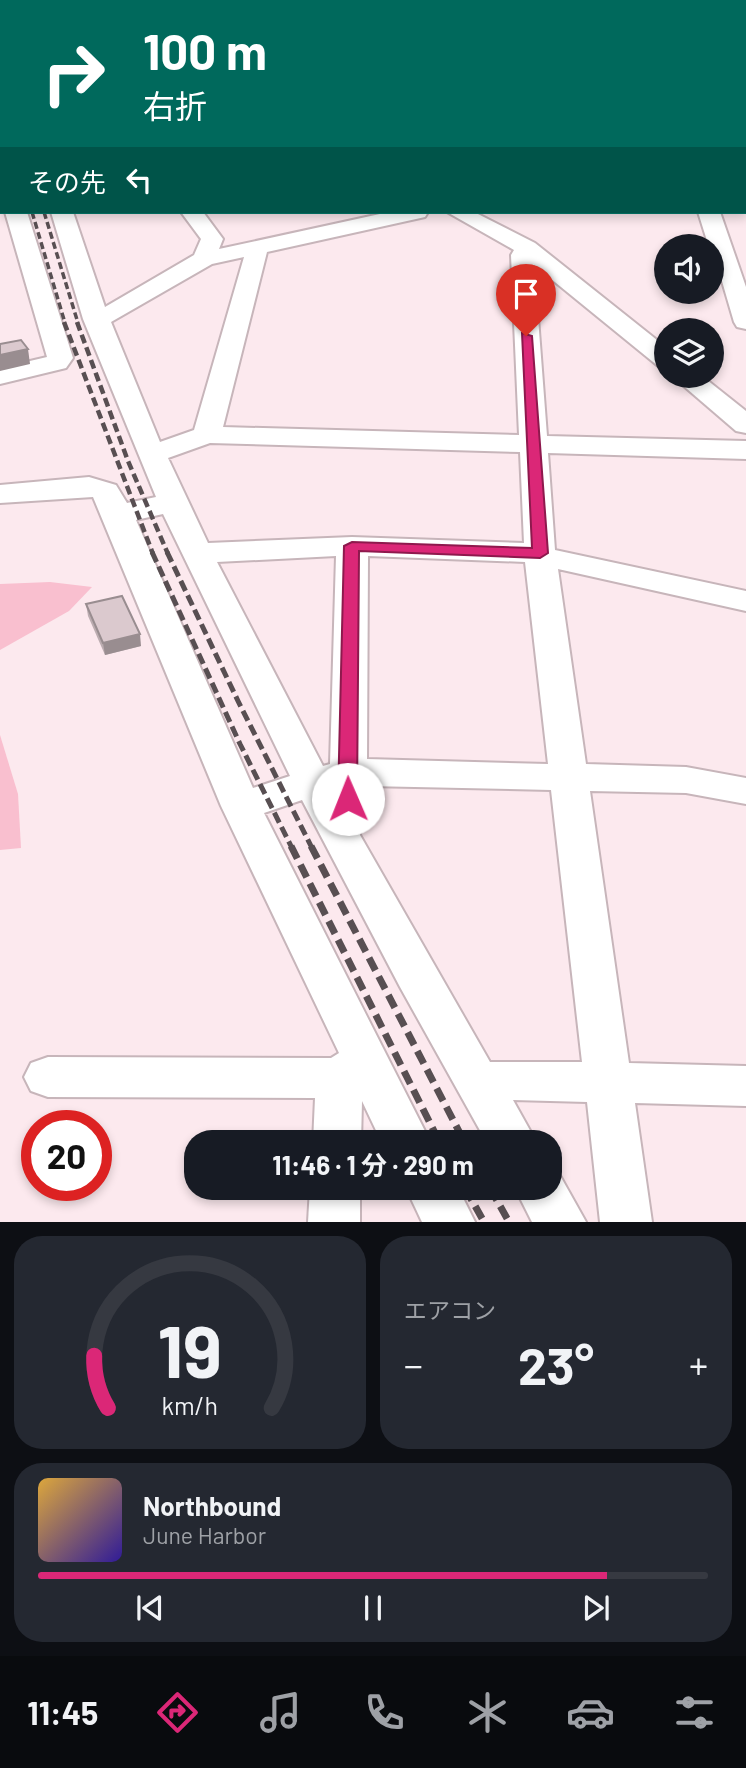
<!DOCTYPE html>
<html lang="ja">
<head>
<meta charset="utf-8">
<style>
	body { margin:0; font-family:Barlow,"Noto Sans JP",sans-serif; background:#242831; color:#f1f3f6; height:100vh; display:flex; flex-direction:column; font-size:26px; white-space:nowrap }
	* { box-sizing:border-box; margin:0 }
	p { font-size:23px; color:#9ea1a6 }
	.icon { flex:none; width:38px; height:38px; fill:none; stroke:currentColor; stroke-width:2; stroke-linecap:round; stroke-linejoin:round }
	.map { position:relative; height:1222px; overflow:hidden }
	.sheet { display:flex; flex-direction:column; gap:14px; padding:14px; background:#0d0f14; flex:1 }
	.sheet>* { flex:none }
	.top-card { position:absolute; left:0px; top:0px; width:747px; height:214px; box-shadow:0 4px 10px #0003; background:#00695c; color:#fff; overflow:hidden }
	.tools { position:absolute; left:654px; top:234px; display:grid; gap:14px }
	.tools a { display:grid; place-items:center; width:70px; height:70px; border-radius:50%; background:#171b24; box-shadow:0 4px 10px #0003; font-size:35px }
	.speed { position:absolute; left:21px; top:1110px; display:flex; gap:14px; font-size:35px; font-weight:700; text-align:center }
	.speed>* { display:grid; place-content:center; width:91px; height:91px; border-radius:50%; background:#171b24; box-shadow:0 4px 10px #0003; line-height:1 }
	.speed .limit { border:10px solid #d22; background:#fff; color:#111 }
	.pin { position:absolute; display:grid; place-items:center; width:60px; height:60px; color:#fff; margin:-72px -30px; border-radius:50% 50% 50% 0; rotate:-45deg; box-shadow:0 0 7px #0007 }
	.pin .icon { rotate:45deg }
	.me { position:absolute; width:77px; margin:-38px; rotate:359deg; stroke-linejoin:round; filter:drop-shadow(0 0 5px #0008) }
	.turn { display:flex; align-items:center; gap:24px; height:147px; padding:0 28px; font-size:32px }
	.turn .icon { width:91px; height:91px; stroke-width:2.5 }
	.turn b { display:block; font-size:49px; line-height:60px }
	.then { display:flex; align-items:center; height:66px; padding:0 28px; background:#0003; gap:14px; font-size:26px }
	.big { font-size:52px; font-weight:700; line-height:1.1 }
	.sheet .widget { flex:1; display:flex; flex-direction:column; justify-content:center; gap:10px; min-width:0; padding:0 24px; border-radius:28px; background:#242831 }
	.sheet .dial { align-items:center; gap:0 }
	.dial svg { height:182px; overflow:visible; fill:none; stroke:#363941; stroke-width:7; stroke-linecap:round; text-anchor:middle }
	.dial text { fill:#f1f3f6; stroke:none }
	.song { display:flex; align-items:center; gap:21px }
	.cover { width:84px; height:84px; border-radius:10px; background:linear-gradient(135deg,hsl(40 70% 55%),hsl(250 70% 35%)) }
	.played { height:7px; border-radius:4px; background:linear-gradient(90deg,#db2777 85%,#363941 85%) }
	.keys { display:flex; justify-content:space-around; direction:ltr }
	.heat { display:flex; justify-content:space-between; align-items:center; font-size:38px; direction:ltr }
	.sheet .tiles { flex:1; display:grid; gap:14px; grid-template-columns:1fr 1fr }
	.widget:last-child { grid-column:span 2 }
	.trip { position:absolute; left:184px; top:1130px; width:378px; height:70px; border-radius:28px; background:#171b24; box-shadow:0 4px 10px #0003; font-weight:700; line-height:70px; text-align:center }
	.tabs { display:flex; height:112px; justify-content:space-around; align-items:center; background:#090b0e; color:#9ea1a6 }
	.tabs .icon { width:49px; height:49px }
	.tabs .on { color:#db2777 }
	.tabs b { font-size:32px; color:#f1f3f6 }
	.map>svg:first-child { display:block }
	.green { fill:#f9bfcf }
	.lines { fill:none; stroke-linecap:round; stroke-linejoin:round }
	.minor-casing { stroke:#c7b5ba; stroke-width:4 }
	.minor { fill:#fff; fill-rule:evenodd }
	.rail-far3 { stroke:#584f52; stroke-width:3.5; stroke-dasharray:7 3.5; stroke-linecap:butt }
	.rail-far2 { stroke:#584f52; stroke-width:4.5; stroke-dasharray:9 4.5; stroke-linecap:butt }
	.rail-far1 { stroke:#584f52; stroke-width:5; stroke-dasharray:11 5; stroke-linecap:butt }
	.rail { stroke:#584f52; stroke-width:7; stroke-dasharray:14 7; stroke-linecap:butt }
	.wall { fill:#bcadb1 }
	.shaded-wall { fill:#998d90 }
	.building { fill:#dbc9ce; stroke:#998d90; stroke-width:2 }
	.route { fill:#db2777; stroke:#8e194d; stroke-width:2 }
</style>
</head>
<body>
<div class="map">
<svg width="746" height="1222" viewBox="0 0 746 1222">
	<rect width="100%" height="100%" fill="#fce9ee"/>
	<g class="green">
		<polygon points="50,582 92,587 69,611 0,650 0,584"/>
		<polygon points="0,735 18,794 21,848 0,850"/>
	</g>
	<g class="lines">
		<g class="minor-casing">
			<g id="minor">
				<polygon points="0,0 8,2 2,2 2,9"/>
				<rect x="19" y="0" width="16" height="2"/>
				<polygon points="83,0 150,0 82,2"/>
				<polygon points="369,0 385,0 386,2 370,2"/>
				<polygon points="524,0 540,0 523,2"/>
				<polygon points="551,0 586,0 587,2 553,2"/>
				<polygon points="713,0 729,0 712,2"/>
				<rect x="0" y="23" width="2" height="10"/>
				<polygon points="0,68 2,68 0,79"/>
				<polygon points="0,116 2,117 2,147 0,146"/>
				<polygon points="5,212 27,212 73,358 66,368 0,384 0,368 47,357"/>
				<path d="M 51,212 L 73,212 L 105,307 L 194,255 L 201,239 L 181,212 L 203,212 L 223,239 L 219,249 L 389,212 L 428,212 L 425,217 L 267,252 L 223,427 L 519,435 L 511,255 L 514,250 L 447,212 L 474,212 L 535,243 L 667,348 L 667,369 L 658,366 L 534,265 L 547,436 L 746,441 L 746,459 L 548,453 L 555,550 L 746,591 L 746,611 L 558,569 L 586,764 L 686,767 L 746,778 L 746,804 L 686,793 L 590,791 L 629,1063 L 746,1066 L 746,1106 L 635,1103 L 652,1222 L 600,1222 L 587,1102 L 513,1100 L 537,1143 L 487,1143 L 400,987 L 302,800 L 264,813 L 431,1143 L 382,1143 L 362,1101 L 361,1143 L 313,1143 L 315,1098 L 48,1097 L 31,1091 L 24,1077 L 31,1063 L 48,1057 L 331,1058 L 339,1053 L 221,806 L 93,497 L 0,503 L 0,485 L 89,477 L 116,485 L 127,503 L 156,497 L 83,319 ZM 244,257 L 194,430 L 160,442 L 111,322 L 212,264 ZM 210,443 L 520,452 L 524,543 L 352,537 L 208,543 L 168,458 ZM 163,514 L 290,776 L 253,788 L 136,520 ZM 336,556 L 330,764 L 323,766 L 217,562 ZM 368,556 L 525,562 L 548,764 L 367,759 ZM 367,786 L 551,790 L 582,1062 L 490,1062 L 360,835 Z"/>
				<polygon points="698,212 720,212 746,287 746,329 737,327 734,322 712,247 709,247"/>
				<polygon points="672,376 702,376 746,411 746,433 736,431"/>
				<polygon points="550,1169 558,1172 586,1222 532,1222 515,1188 550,1188"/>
				<polygon points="310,1188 360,1188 360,1222 308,1222"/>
				<polygon points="406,1188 458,1188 475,1222 422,1222"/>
			</g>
		</g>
		<use href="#minor" class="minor"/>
		<g class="rail-far3">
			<polyline points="32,212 65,323"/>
			<polyline points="44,212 78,323"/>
		</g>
		<g class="rail-far2">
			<polyline points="64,322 153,554"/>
			<polyline points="77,322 128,461 168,554"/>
		</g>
		<g class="rail-far1">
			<polyline points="152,552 240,744 292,848"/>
			<polyline points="167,552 238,701 312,848"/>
		</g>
		<g class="rail">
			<polyline points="291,846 440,1143"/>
			<polyline points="311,846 465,1143"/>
			<polyline points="465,1188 484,1222"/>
			<polyline points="490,1188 509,1222"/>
		</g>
	</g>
	<polygon class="wall" points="86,604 141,646 105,655 88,616"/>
	<g class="shaded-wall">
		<polygon points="28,349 30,364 0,371 0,355"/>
		<polygon points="140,634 141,646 105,655 103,643"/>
	</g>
	<g class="building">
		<polygon points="21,340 28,349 0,355 0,344"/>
		<polygon points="122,596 140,634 103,643 86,604"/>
	</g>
	<polygon class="route" points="522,333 532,336 548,553 540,558 359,551 357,799 354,804 341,804 338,799 344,546 352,542 532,548"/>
</svg>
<div class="tools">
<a><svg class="icon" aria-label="sound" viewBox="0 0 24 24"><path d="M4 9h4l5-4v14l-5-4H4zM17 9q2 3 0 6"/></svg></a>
<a><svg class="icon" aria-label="layers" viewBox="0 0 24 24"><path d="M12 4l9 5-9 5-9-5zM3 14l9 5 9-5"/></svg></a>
</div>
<div class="speed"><div class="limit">20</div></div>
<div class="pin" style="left:526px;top:336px;background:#d93025"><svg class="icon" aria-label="arrive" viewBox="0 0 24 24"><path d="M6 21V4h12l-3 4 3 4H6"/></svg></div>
<svg class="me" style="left:348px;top:799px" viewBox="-20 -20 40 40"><circle r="19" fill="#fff"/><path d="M0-13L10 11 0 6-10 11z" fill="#db2777"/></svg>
<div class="trip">11:46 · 1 分 · 290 m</div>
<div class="top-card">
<div class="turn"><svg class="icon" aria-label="right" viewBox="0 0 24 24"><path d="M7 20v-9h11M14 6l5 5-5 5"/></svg><div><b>100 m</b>右折</div></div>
<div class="then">その先<svg class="icon" aria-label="left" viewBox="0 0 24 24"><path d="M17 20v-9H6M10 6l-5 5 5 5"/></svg></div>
</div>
</div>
<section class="sheet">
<div class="tiles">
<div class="widget dial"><svg viewBox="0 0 100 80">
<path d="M14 69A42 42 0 1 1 86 69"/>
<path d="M14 69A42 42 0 0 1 8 46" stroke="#db2777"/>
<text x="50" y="56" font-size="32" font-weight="700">19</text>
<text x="50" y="72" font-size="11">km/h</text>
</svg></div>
<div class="widget"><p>エアコン</p>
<div class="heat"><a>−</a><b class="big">23°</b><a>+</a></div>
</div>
<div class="widget">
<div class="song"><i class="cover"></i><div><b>Northbound</b><p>June Harbor</p></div></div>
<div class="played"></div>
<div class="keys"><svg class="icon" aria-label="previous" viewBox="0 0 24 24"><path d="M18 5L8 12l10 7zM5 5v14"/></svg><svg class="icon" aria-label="pause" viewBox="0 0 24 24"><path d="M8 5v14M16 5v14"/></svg><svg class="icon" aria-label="next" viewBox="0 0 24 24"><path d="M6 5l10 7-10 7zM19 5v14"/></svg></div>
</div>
</div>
</section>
<nav class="tabs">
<b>11:45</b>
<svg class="icon on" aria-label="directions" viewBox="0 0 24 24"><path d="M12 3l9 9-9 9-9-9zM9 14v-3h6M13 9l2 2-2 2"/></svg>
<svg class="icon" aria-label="music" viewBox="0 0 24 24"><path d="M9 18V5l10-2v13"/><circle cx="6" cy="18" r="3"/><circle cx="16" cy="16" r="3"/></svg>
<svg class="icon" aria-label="phone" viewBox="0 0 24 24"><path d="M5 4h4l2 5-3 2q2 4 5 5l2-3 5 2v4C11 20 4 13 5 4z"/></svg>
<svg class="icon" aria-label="climate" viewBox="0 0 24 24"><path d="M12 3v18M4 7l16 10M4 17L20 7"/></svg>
<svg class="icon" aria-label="car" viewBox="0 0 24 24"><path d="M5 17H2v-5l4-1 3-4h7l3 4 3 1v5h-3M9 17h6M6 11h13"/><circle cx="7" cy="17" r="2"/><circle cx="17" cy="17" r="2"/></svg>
<svg class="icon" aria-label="filters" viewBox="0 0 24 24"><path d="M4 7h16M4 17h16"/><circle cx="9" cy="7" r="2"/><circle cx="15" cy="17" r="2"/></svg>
</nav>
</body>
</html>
